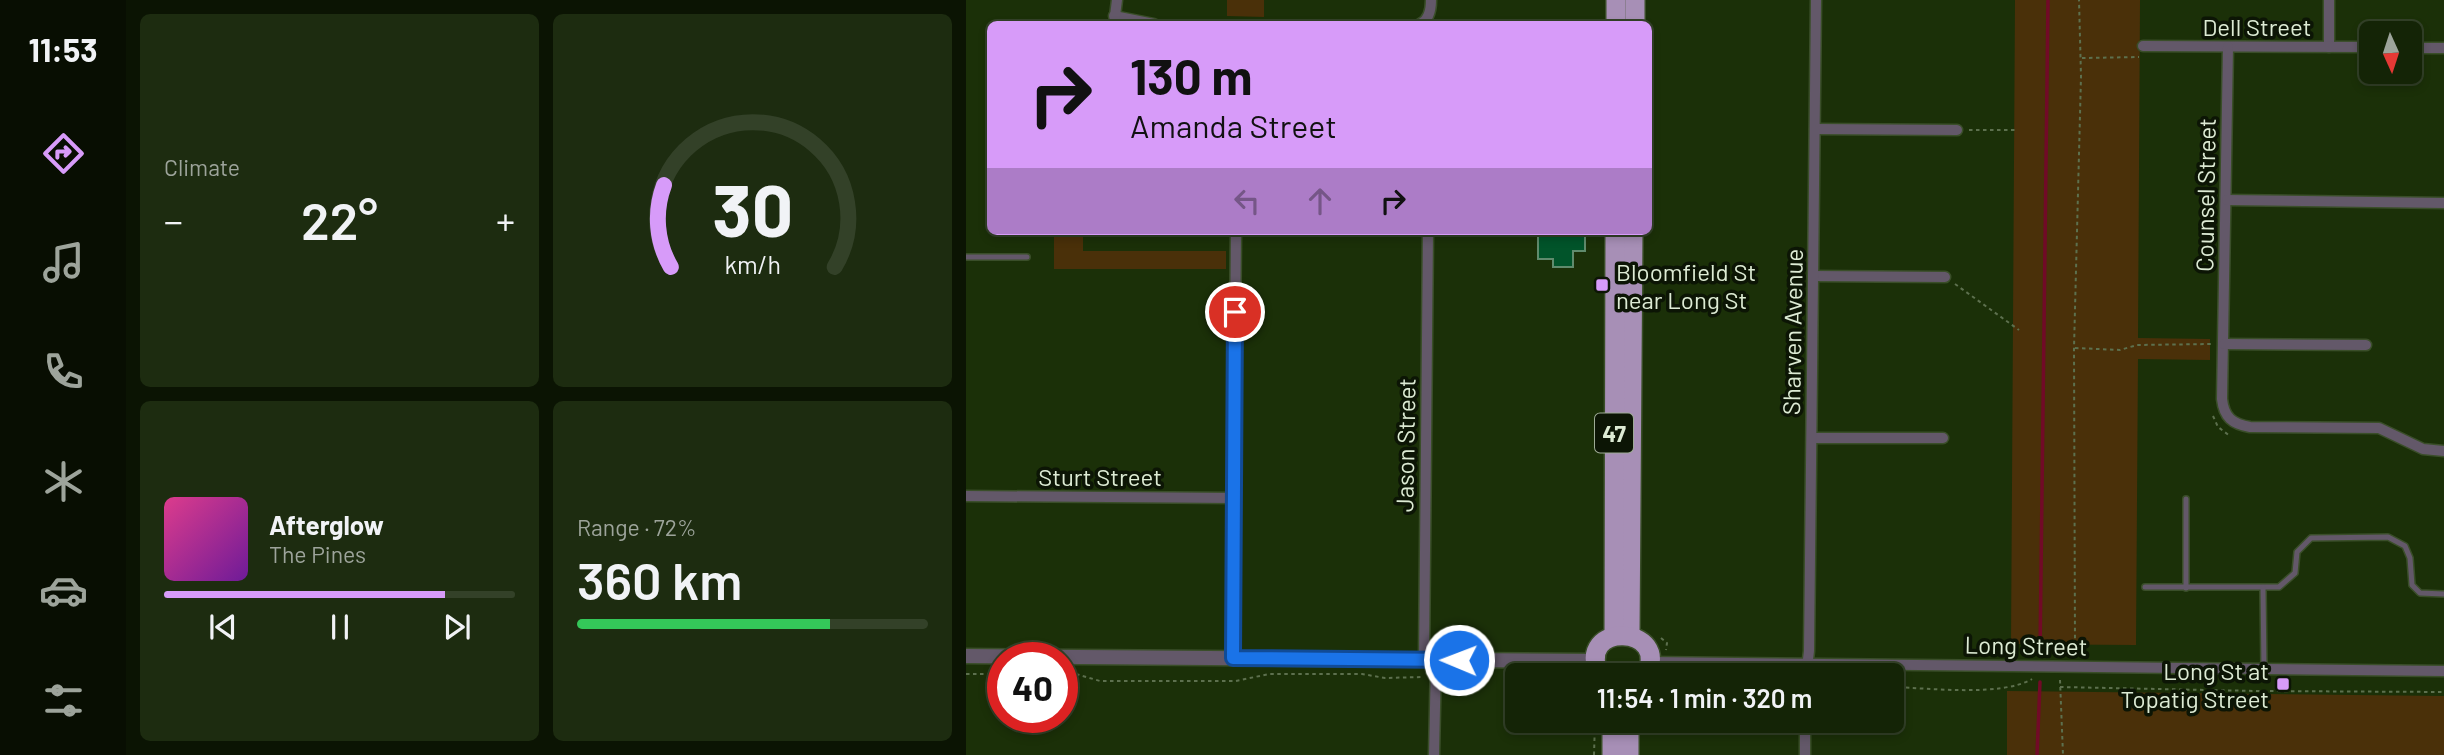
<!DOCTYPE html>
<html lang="en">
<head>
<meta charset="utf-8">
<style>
	body { margin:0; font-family:Barlow,sans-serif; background:#1d2c10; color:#f1f3f6; height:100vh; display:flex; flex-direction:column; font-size:26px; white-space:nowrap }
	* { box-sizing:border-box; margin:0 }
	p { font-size:23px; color:#9da49b }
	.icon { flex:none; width:38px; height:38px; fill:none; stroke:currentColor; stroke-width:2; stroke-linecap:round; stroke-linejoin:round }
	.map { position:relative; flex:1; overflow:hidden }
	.details { display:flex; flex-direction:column; gap:14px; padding:14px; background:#0b1403; width:840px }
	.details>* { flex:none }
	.hud { position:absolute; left:21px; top:21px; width:665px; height:214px; border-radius:10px; box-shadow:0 4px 10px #0003,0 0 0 2px #334128; background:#d79bf9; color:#111; overflow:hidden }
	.needle { width:46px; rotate:177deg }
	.fabs { position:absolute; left:1393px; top:21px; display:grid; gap:14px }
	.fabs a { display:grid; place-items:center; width:63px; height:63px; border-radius:10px; background:#142406; box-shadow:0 4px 10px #0003,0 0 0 2px #334128; font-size:35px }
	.speed { position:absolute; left:21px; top:642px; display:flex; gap:14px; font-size:35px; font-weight:700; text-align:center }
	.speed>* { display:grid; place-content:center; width:91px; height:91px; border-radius:50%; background:#142406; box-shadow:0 4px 10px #0003,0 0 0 2px #334128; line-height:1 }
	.speed .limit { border:10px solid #d22; background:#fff; color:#111 }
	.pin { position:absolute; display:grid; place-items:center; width:60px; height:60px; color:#fff; margin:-30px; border:4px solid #fff; border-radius:50%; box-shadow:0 2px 7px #0007 }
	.me { position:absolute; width:77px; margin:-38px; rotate:271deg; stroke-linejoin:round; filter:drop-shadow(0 0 5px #0008) }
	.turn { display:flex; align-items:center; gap:24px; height:147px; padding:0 28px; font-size:32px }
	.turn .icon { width:91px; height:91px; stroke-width:2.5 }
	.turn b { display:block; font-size:49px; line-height:60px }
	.lanes { display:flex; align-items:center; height:66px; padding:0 28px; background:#0003; justify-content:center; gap:35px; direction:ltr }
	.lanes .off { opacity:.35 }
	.big { font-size:52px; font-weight:600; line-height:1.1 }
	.details .card { flex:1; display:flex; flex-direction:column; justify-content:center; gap:10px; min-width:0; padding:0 24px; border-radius:10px; background:#1d2c10 }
	.details .dial { align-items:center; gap:0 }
	.dial svg { height:182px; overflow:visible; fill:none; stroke:#334128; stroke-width:7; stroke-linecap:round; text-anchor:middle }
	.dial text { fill:#f1f3f6; stroke:none }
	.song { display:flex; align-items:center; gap:21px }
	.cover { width:84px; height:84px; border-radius:10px; background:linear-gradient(135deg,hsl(330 70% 55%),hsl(280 70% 35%)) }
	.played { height:7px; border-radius:4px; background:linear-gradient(90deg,#d79bf9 80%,#334128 80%) }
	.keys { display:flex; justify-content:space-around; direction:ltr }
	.heat { display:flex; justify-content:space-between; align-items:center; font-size:38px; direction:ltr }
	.charge { height:10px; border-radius:5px; background:linear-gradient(90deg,#34c759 72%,#334128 0) }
	.details .tiles { flex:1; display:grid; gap:14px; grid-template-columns:repeat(2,1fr) }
	.trip { position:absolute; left:539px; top:663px; width:399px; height:70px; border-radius:10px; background:#142406; box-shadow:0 4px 10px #0003,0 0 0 2px #334128; font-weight:600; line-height:70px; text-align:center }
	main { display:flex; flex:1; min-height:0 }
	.tab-bar { display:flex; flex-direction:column; width:126px; justify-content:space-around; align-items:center; background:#080e02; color:#9da49b }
	.tab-bar .icon { width:49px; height:49px }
	.tab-bar .on { color:#d79bf9 }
	.tab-bar b { font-size:32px; color:#f1f3f6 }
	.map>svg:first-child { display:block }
	.green { fill:#4a3009 }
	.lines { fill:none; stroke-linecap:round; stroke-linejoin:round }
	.stream { stroke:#710a27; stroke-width:3.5 }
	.building { fill:#01542a; stroke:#608b6d; stroke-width:2 }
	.service-casing { stroke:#3a4e29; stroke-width:8 }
	.minor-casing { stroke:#3a4e29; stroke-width:13 }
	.tertiary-casing { stroke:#3a4e29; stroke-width:17 }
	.trunk-casing { stroke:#3a4e29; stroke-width:22 }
	.path { stroke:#5d704e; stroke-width:2; stroke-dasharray:3.5 3.5; stroke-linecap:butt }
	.service { stroke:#635869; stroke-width:5 }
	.minor { stroke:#635869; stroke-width:10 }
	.tertiary { stroke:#635869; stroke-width:14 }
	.trunk { stroke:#a78fb6; stroke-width:19 }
	.route-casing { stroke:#114b97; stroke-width:18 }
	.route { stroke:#1a73e8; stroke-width:12 }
	.poi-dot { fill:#d79bf9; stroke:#0c1505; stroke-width:2.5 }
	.labels { text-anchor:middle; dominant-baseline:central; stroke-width:7; stroke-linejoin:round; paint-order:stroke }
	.shield { fill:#0c1505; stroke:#9eab96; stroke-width:2 }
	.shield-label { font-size:23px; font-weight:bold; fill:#ddebd4 }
	.street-label { font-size:24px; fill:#ddebd4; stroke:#0c1505 }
	.poi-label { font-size:24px; fill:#ddebd4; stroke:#0c1505; text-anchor:start }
</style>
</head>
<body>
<main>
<nav class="tab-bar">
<b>11:53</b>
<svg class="icon on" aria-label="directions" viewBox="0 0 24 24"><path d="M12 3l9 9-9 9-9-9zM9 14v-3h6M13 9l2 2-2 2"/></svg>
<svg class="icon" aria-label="music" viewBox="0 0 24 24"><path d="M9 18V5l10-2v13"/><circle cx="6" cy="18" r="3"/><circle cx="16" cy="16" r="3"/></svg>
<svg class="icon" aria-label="phone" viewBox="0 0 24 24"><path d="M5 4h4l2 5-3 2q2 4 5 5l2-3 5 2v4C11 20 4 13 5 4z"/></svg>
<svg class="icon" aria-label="climate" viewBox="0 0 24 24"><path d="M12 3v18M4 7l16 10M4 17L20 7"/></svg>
<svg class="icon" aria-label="car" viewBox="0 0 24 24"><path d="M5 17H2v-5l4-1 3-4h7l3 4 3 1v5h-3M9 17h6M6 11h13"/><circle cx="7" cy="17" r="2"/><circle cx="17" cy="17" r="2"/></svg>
<svg class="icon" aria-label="filters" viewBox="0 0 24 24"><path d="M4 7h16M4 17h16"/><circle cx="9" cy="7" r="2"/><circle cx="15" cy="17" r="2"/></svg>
</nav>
<section class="details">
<div class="tiles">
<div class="card"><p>Climate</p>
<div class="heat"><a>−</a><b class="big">22°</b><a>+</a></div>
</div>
<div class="card dial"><svg viewBox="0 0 100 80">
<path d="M14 69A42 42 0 1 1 86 69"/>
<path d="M14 69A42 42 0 0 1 11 33" stroke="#d79bf9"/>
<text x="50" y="56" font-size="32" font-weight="700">30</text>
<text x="50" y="72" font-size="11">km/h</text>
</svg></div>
<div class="card">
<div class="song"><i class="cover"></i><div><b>Afterglow</b><p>The Pines</p></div></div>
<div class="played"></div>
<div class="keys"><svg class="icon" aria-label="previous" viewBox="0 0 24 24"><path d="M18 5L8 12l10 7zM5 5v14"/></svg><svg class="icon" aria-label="pause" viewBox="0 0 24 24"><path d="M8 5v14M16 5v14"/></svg><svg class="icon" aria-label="next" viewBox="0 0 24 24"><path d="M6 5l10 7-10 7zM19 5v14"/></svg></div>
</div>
<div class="card"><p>Range · 72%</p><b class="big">360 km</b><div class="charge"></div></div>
</div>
</section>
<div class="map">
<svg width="1478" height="755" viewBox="0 0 1478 755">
	<rect width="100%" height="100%" fill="#1b3008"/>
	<g class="green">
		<polygon points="261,0 298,0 298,17 261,16"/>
		<polygon points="1049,0 1174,0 1172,338 1244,339 1244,360 1172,359 1170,645 1045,644"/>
		<polygon points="88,231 117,231 117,251 260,251 260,269 88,269"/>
		<polygon points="1041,691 1478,696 1478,755 1041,755"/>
	</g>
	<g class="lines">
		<g class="stream">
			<polyline points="1074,655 1082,0"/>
			<polyline points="1071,755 1074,682"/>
		</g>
	</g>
	<polygon class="building" points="572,236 619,236 619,251 607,251 607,267 587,267 587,259 572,259"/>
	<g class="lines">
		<g class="service-casing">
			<g id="service">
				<polyline points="0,257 61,257"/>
				<polyline points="1220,499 1220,588"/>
				<polyline points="1179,587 1313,587 1329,573 1331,552 1345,538 1422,537 1439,546 1444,558 1446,585 1454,593 1478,594"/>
				<polyline points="1297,588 1298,670"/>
			</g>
		</g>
		<g class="minor-casing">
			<g id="minor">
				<polyline points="1363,0 1363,47"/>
				<polyline points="148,16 188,24"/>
				<polyline points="148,24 151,0"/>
				<path d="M 454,24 C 463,20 465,9 465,0"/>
				<polyline points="1177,46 1405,47"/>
				<path d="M 1262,47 L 1256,399 C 1258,417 1266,424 1284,427 L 1413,428 L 1457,449 L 1478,451"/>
				<polyline points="1444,48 1478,48"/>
				<polyline points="849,129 991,130"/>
				<polyline points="1261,200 1478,203"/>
				<polyline points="847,276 979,277"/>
				<polyline points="1258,344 1400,345"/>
				<polyline points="846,438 977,438"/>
				<polyline points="0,496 268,498"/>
				<polyline points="266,658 270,231"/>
				<polyline points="458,659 462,231"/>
				<polyline points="683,662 1478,671"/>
				<polyline points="840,676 843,651 850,0"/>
				<polyline points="468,755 470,660"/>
				<polyline points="839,755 839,721"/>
			</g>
		</g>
		<g class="tertiary-casing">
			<polyline id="tertiary" points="0,656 630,661"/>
		</g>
		<g class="trunk-casing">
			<g id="trunk">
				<polyline points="650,24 650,0"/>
				<polyline points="669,24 669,0"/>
				<polyline points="664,635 667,231"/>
				<polyline points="648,636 649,231"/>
				<path d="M 634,676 C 607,620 708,625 679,676"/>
				<polyline points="646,755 646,721"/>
				<polyline points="663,755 663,721"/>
			</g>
		</g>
		<g class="path">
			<polyline points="1116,58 1173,57"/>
			<polyline points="1003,130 1049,130"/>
			<polyline points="989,284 1053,330"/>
			<polyline points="1109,348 1154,350 1171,345 1246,344"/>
			<polyline points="1247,416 1252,427 1264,436"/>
			<polyline points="695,638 701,643 700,650"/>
			<polyline points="1098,655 1109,643 1108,348 1115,76 1113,0"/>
			<polyline points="0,674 37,674"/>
			<polyline points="96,674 110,674 134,681 270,681 303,674 396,674 419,678 457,677"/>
			<polyline points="553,675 575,676"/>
			<polyline points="480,677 506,674"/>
			<polyline points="1094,680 1097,755"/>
			<path d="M 926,687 C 963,688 1035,697 1066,679"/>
			<polyline points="1094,687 1291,691 1478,692"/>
			<polyline points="628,755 629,721"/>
		</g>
		<use href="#service" class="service"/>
		<use href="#minor" class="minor"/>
		<use href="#tertiary" class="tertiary"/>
		<use href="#trunk" class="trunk"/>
	</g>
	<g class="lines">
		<g class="route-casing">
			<polyline id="route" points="269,312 267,658 493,660"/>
		</g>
		<use href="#route" class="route"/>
	</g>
	<g class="poi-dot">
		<rect x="629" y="278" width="14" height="14" rx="3.5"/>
		<rect x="1310" y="677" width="14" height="14" rx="3.5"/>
	</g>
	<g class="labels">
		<rect class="shield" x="629" y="413.5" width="38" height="39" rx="5"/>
		<g class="shield-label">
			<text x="648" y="433">47</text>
		</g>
		<g class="street-label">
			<text x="1291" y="26">Dell Street</text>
			<text transform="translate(1239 195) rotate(-89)">Counsel Street</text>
			<text transform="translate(826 332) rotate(-89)">Sharven Avenue</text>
			<text transform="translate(439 445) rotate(-89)">Jason Street</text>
			<text x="134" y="476">Sturt Street</text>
			<text transform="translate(1060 645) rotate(1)">Long Street</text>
		</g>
		<g class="poi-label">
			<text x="650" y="271">Bloomfield St<tspan x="650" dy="28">near Long St</tspan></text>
			<text x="1303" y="670" text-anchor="end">Long St at<tspan x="1303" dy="28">Topatig Street</tspan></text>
		</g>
	</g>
</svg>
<div class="fabs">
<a><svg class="needle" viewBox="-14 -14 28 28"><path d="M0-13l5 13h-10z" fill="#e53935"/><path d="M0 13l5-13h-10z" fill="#9da49b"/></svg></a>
</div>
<div class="speed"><div class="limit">40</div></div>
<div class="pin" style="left:269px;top:312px;background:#d93025"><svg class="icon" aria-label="arrive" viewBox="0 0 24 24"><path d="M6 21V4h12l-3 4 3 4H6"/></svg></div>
<svg class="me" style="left:493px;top:660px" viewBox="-20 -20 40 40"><circle r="17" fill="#1a73e8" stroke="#fff" stroke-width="3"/><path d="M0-11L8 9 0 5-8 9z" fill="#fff"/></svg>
<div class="trip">11:54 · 1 min · 320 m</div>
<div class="hud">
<div class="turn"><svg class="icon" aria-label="right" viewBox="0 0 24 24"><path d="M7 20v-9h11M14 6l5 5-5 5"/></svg><div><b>130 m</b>Amanda Street</div></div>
<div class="lanes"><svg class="icon off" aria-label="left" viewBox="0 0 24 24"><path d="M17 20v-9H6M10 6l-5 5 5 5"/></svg><svg class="icon off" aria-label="ahead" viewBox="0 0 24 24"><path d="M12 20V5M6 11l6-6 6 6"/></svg><svg class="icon" aria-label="right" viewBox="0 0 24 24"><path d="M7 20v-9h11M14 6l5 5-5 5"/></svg></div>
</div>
</div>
</main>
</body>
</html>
